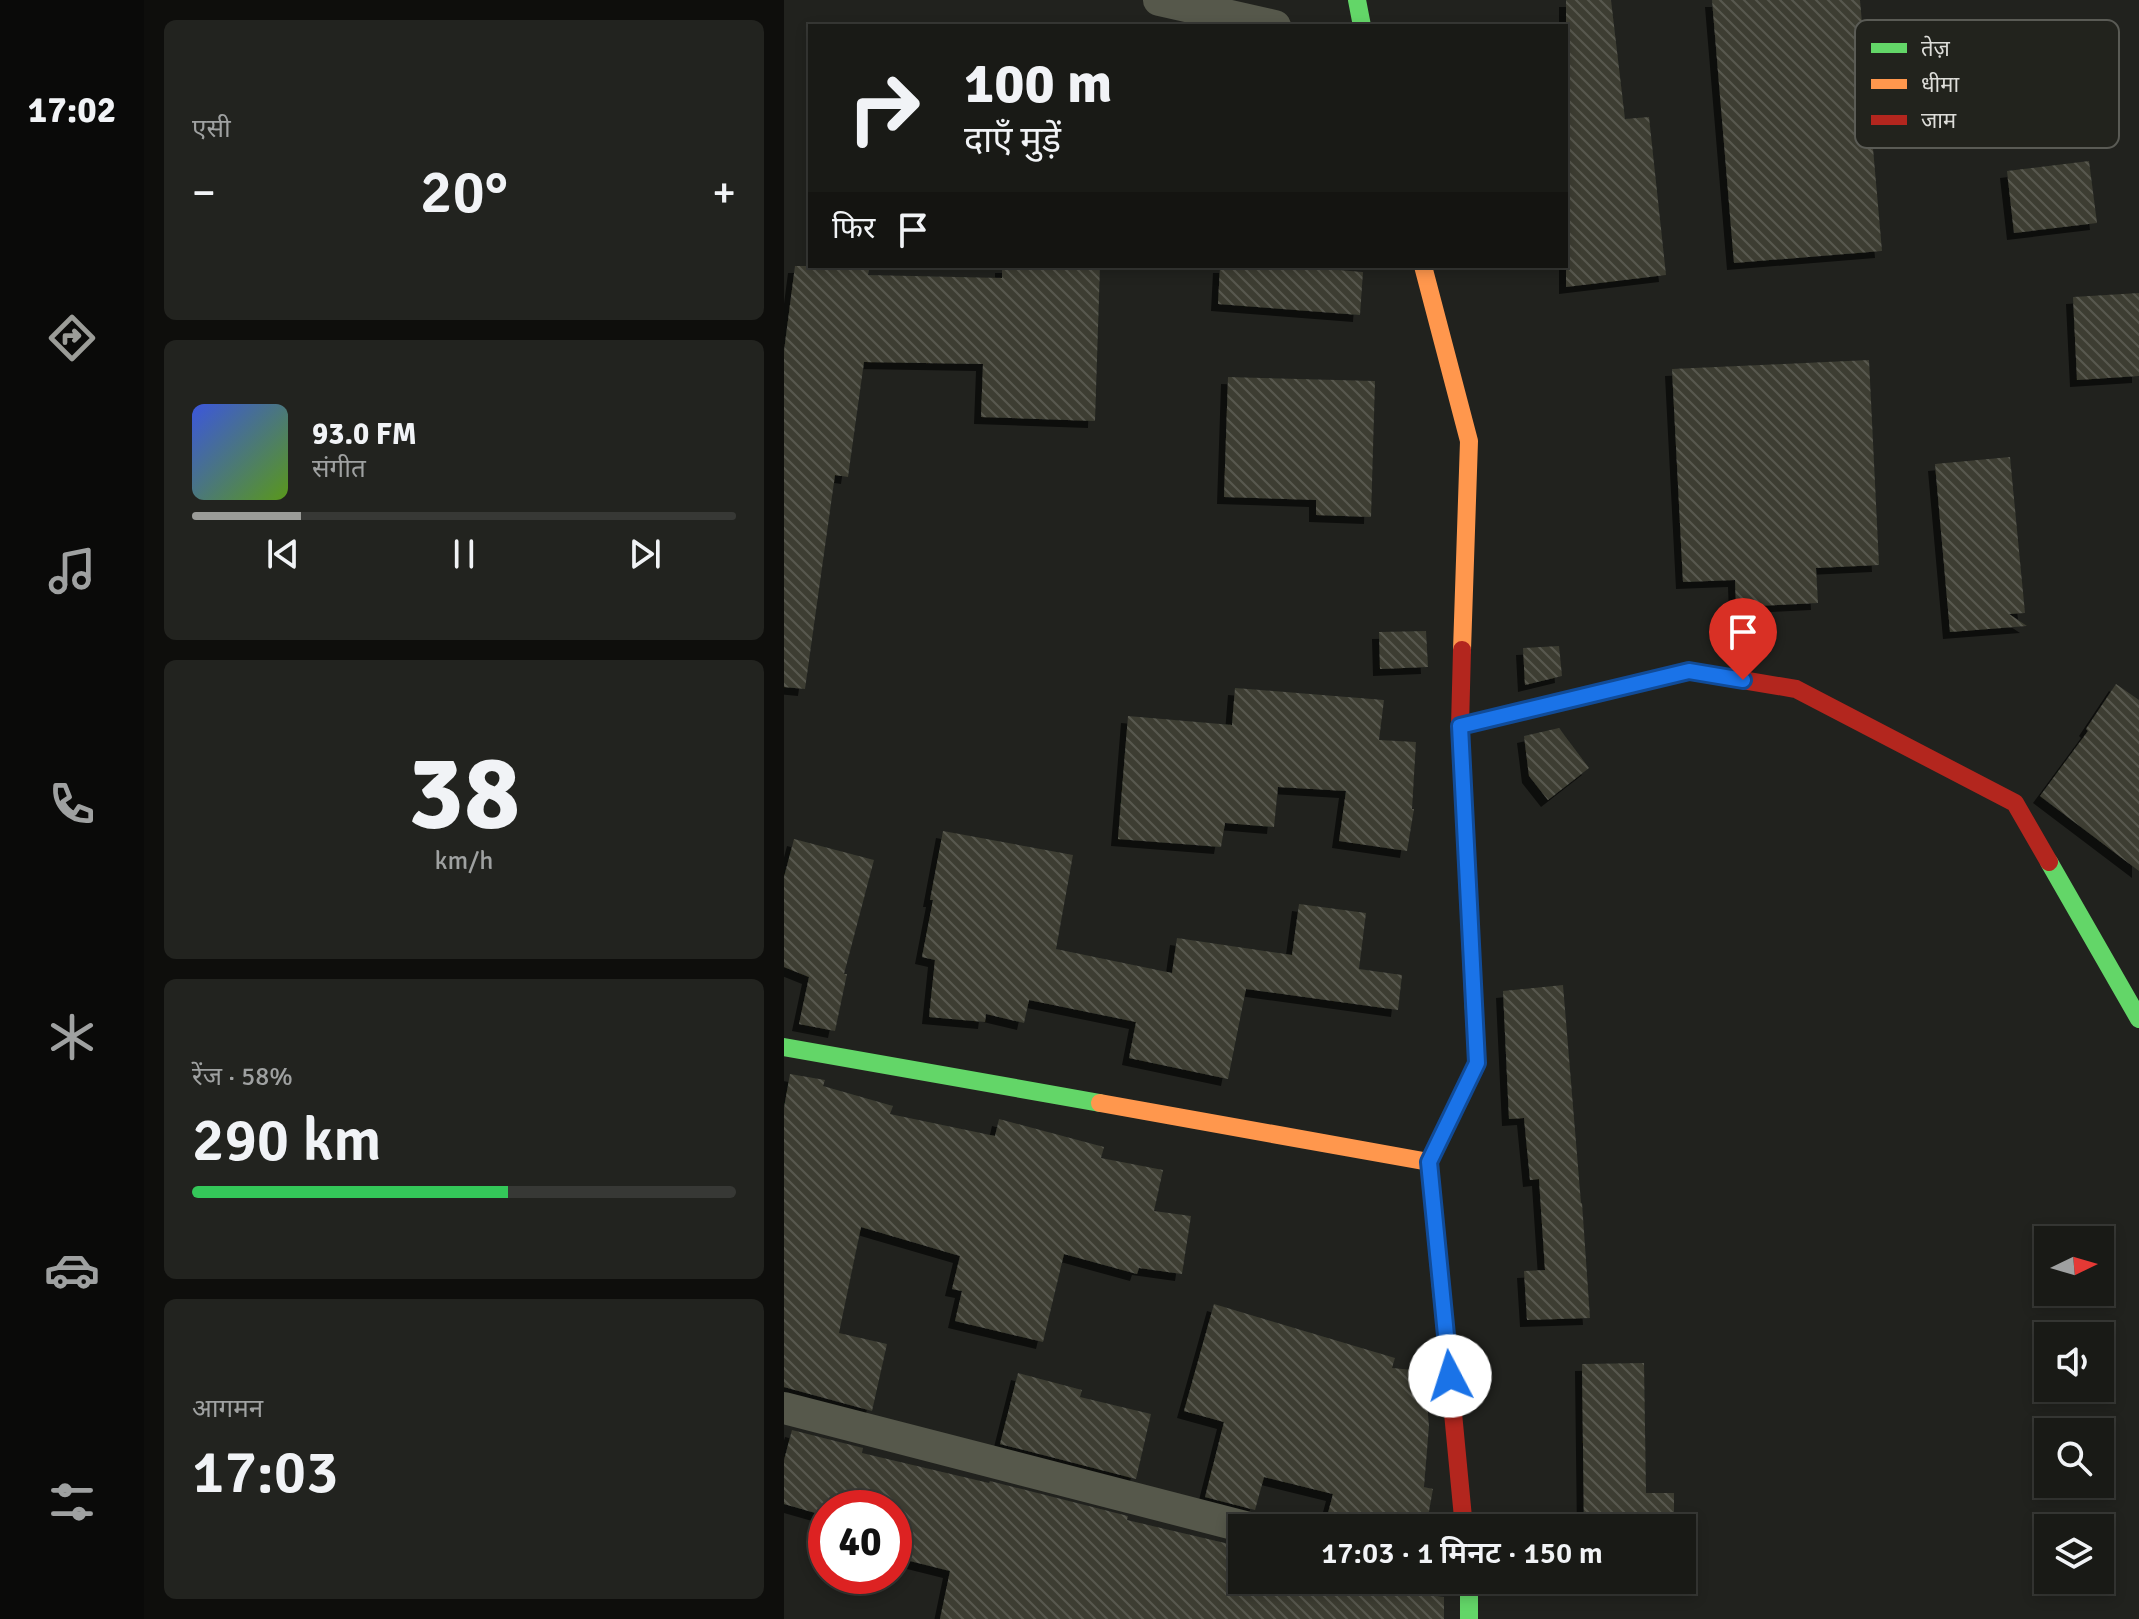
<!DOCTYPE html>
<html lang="hi">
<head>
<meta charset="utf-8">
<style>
	body { margin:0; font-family:Signika,"Noto Sans Devanagari",sans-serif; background:#22231f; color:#f1f3f6; height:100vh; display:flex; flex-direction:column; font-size:30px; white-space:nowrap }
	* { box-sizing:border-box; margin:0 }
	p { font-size:26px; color:#9fa1a1 }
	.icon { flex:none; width:44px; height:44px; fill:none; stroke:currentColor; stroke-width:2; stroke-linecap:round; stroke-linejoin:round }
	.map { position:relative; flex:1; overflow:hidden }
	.drawer { display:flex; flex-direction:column; gap:20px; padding:20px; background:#0e0e0c; width:640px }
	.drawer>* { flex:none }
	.hud { position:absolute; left:24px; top:24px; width:760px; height:244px; border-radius:0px; box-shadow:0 4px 12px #0003,0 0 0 2px #373835; background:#191a16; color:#f1f3f6; overflow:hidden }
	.needle { width:52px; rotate:85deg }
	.buttons { position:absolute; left:1250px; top:1226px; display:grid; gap:16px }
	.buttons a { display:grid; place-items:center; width:80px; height:80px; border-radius:0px; background:#191a16; box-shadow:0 4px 12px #0003,0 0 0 2px #373835; font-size:40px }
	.speed { position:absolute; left:24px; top:1490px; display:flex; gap:16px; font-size:40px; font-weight:700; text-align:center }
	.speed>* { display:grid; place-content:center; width:104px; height:104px; border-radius:50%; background:#191a16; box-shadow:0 4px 12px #0003,0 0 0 2px #373835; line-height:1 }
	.speed .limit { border:12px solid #d22; background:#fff; color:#111 }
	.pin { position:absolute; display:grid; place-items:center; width:68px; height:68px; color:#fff; margin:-82px -34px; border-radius:50% 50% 50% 0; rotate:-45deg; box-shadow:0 0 8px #0007 }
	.pin .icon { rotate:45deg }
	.me { position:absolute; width:88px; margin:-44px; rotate:355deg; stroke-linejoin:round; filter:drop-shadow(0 0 6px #0008) }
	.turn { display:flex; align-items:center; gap:28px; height:168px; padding:0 24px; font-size:36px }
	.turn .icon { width:104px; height:104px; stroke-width:2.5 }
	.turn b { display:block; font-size:56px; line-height:68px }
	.then { display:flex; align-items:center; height:76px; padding:0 24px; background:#0003; gap:16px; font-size:30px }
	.big { font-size:60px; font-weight:600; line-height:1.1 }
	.drawer .card { flex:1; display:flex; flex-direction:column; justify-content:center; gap:12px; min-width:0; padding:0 28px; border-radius:12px; background:#22231f }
	.drawer .dial { align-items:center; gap:0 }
	.dial b { font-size:104px; line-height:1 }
	.song { display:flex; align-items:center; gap:24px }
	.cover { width:96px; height:96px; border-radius:12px; background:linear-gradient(135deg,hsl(230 70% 55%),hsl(90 70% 35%)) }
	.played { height:8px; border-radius:4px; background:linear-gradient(90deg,#9b9c98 20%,#373835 20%) }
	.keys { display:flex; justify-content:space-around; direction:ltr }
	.heat { display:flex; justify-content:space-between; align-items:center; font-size:44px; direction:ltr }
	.charge { height:12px; border-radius:6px; background:linear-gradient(90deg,#34c759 58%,#373835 0) }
	.trip { position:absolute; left:444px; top:1514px; width:468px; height:80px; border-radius:0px; background:#191a16; box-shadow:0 4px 12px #0003,0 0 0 2px #373835; font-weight:600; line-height:80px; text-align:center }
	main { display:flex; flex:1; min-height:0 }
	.dock { display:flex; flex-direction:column; width:144px; justify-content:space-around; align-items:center; background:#0a0a09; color:#9fa1a1 }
	.dock .icon { width:56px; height:56px }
	.dock .current { color:#9b9c98 }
	.dock b { font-size:36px; color:#f1f3f6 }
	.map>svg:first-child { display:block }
	.building { fill:url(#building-back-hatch); filter:url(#shadow) }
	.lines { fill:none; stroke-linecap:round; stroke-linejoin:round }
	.street { stroke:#56584b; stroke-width:32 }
	.fast { stroke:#63d668; stroke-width:18 }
	.slow { stroke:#ff974d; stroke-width:18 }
	.jam { stroke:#b3261e; stroke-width:18 }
	.route-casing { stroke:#114b97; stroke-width:20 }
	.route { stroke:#1a73e8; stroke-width:14 }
	.key { fill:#22231d; stroke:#5a5b55; stroke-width:2 }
	.key-label { font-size:22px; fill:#ddddd9 }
</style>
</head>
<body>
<main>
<nav class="dock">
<b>17:02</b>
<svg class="icon current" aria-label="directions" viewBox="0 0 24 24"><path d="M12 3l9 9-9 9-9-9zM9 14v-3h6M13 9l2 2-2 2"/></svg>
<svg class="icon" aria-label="music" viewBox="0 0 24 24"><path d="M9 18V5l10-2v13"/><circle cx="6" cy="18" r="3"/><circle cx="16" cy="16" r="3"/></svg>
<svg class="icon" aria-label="phone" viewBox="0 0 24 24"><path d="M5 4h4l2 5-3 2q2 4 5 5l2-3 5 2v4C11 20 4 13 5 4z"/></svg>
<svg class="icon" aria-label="climate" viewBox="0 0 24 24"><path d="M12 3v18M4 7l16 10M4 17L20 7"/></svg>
<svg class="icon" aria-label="car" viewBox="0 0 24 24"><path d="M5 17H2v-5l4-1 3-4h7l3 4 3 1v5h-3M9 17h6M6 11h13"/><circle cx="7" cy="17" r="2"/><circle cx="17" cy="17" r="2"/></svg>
<svg class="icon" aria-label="filters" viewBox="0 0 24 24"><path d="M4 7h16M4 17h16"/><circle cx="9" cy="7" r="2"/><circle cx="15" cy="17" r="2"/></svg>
</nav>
<section class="drawer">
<div class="card"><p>एसी</p>
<div class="heat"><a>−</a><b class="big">20°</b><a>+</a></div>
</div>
<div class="card">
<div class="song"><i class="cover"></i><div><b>93.0 FM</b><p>संगीत</p></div></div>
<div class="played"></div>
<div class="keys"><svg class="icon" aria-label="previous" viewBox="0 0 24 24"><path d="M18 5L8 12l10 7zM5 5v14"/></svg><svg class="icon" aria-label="pause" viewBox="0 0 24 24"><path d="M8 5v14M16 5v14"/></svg><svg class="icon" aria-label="next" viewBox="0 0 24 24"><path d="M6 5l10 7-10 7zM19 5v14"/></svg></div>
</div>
<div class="card dial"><b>38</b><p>km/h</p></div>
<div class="card"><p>रेंज · 58%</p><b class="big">290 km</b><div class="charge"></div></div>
<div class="card"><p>आगमन</p><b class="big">17:03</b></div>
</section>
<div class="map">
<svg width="1355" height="1619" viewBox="0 0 1355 1619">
	<defs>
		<pattern id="building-back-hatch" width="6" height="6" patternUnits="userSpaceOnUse" patternTransform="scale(2)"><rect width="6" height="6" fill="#3c3d32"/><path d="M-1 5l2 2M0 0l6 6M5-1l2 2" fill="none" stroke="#58594f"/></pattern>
		<filter id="shadow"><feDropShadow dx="-7" dy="7" stdDeviation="0" flood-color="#0009"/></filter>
	</defs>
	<rect width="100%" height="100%" fill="#21221e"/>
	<g class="building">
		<polygon points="782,0 827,0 841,119 865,117 882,275 782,287"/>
		<polygon points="928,0 1076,0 1098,251 950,263"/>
		<polygon points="1305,161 1313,223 1230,233 1223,171"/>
		<polygon points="11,266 86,266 84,275 218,278 218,266 316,266 311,421 197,417 199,364 80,362 64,477 51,475 21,689 0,687 0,351"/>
		<polygon points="436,266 504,266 579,272 576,315 434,304"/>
		<polygon points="1355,293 1355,376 1293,380 1289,297"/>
		<polygon points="1085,360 1095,565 1032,568 1034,603 952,607 951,580 899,582 888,369"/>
		<polygon points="444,377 591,381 587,517 532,515 532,500 440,497"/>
		<polygon points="1226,457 1241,613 1225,614 1243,626 1166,632 1151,464"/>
		<polygon points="642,631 644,667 596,669 595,632"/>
		<polygon points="775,646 778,676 741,685 739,648"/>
		<polygon points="1332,684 1355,700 1355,871 1256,796 1304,731 1302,729"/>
		<polygon points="451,688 600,700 595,740 632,742 628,809 630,809 623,851 555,841 562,791 494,787 490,827 441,823 437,847 334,839 344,716 448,725"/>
		<polygon points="775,728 805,768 764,800 745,776 740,736"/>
		<polygon points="159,831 289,855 272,949 388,973 393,938 508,955 515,904 582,913 575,969 618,975 614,1010 462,989 444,1079 345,1058 352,1022 245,1000 240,1023 202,1014 201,1022 145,1017 151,960 138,957 149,900 146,900"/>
		<polygon points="10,839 90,860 60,974 63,974 51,1031 15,1024 25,977 0,967 0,877"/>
		<polygon points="779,985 797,1203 798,1203 806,1318 743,1320 740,1271 761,1270 755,1179 746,1180 740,1118 725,1119 719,991"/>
		<polygon points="6,1074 41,1080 39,1086 109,1106 106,1114 211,1136 215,1119 320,1147 317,1158 379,1170 370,1211 407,1216 398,1274 355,1268 353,1274 280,1254 259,1342 171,1321 178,1291 168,1289 176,1256 77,1227 55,1333 103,1344 88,1411 0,1387 0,1108"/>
		<polygon points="430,1304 611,1358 608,1368 640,1371 645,1426 640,1487 649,1489 642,1528 540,1528 549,1494 480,1477 471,1510 421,1497 440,1422 400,1411"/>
		<polygon points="860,1363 862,1493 890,1493 890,1528 800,1528 798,1364"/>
		<polygon points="234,1373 298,1390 296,1397 367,1414 352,1479 216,1444"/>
		<polygon points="8,1430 79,1448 78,1453 205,1483 206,1481 344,1516 343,1520 458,1547 458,1565 454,1580 589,1580 604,1584 603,1589 660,1597 660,1619 156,1619 166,1571 110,1557 110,1508 42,1508 42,1516 0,1504 0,1460"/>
	</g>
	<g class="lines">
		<g class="street">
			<polyline points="375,0 491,26"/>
			<polyline points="0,1408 465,1528"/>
		</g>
		<g class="fast">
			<polyline points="573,0 578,26"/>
			<polyline points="1265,862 1355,1019"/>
			<polyline points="0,1047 316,1103"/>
			<polyline points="658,1298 645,1162 693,1063 689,993"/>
			<polyline points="685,1580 685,1619"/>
		</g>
		<g class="slow">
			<polyline points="639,266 685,441 678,650"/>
			<polyline points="316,1103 645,1162"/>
		</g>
		<g class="jam">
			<polyline points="678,650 676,726 689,993"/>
			<polyline points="676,726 905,671 1012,689 1231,803 1265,862"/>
			<polyline points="658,1298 680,1528"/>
		</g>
	</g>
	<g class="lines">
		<g class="route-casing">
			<polyline id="route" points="666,1376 645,1162 693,1063 676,726 905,671 959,680"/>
		</g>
		<use href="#route" class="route"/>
	</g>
	<rect x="1071" y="20" width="264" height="128" rx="12" class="key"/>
	<rect x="1087" y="43" width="36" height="10" fill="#63d668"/>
	<rect x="1087" y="79" width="36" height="10" fill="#ff974d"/>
	<rect x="1087" y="115" width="36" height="10" fill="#b3261e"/>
	<g class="key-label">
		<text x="1137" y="56">तेज़</text>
		<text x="1137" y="92">धीमा</text>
		<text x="1137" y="128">जाम</text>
	</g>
</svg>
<div class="buttons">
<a><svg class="needle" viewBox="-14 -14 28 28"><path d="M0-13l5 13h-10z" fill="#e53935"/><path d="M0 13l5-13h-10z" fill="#9fa1a1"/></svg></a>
<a><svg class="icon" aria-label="sound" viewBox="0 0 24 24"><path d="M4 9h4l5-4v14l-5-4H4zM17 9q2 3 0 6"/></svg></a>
<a><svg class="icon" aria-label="search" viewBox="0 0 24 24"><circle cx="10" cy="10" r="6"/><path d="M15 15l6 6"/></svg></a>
<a><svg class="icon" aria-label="layers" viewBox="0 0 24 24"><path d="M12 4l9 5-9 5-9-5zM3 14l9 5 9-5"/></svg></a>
</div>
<div class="speed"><div class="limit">40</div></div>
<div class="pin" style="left:959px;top:680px;background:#d93025"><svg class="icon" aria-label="arrive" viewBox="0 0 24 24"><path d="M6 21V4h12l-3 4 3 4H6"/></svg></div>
<svg class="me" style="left:666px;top:1376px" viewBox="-20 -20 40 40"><circle r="19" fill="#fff"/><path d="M0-13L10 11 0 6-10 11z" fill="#1a73e8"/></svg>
<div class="trip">17:03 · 1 मिनट · 150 m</div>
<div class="hud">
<div class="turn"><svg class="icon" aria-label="right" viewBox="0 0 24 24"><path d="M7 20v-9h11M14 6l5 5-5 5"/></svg><div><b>100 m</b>दाएँ मुड़ें</div></div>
<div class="then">फिर<svg class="icon" aria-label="arrive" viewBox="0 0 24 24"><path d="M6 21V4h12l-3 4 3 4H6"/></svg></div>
</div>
</div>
</main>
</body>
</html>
